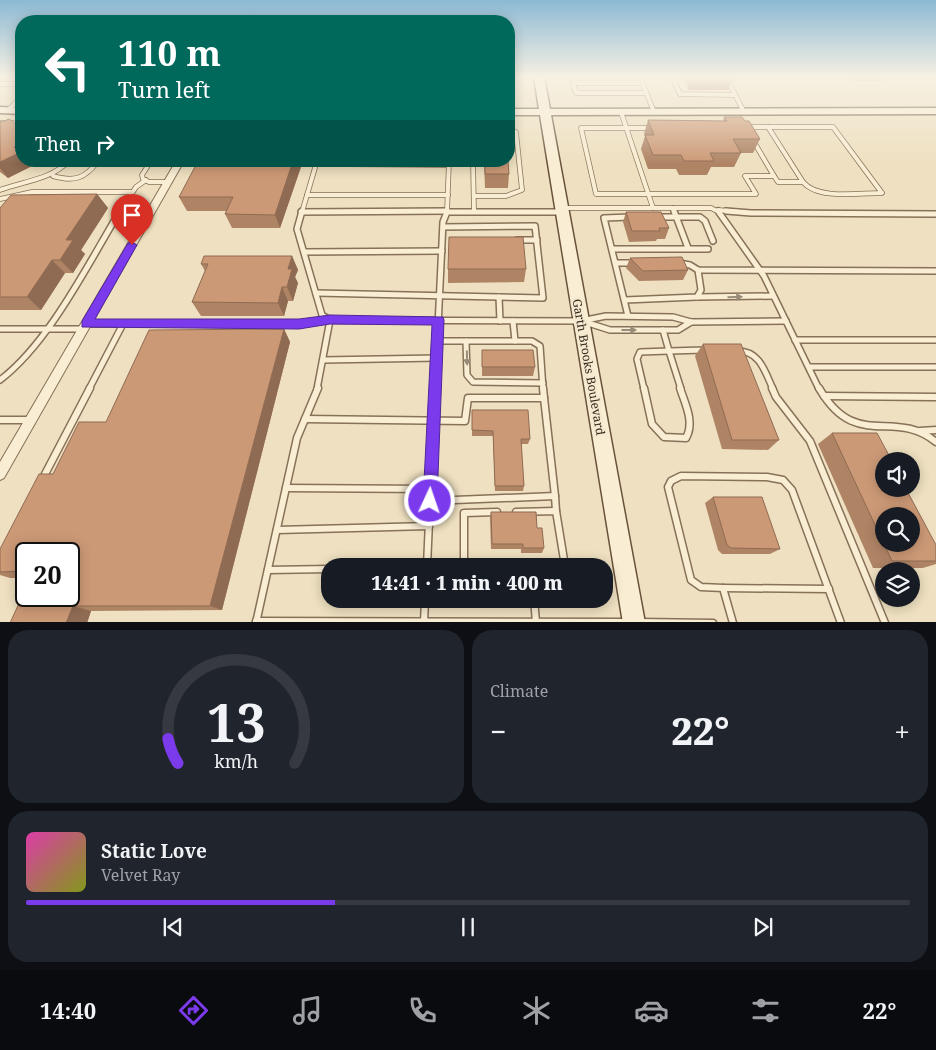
<!DOCTYPE html>
<html lang="en">
<head>
<meta charset="utf-8">
<style>
	body { margin:0; font-family:"Noto Serif",serif; background:#20242c; color:#f1f3f6; height:100vh; display:flex; flex-direction:column; font-size:19px; white-space:nowrap }
	* { box-sizing:border-box; margin:0 }
	p { font-size:16px; color:#9ea1a6 }
	.icon { flex:none; width:28px; height:28px; fill:none; stroke:currentColor; stroke-width:2; stroke-linecap:round; stroke-linejoin:round }
	.map { position:relative; height:622px; overflow:hidden }
	.details { display:flex; flex-direction:column; gap:8px; padding:8px; background:#0d0f14; flex:1 }
	.details>* { flex:none }
	.banner { position:absolute; left:15px; top:15px; width:500px; height:152px; border-radius:20px; box-shadow:0 2px 12px #0003; background:#00695c; color:#fff; overflow:hidden }
	.fabs { position:absolute; left:875px; top:452px; display:grid; gap:10px }
	.fabs a { display:grid; place-items:center; width:45px; height:45px; border-radius:50%; background:#171b24; box-shadow:0 2px 12px #0003; font-size:25px }
	.speed { position:absolute; left:15px; top:542px; display:flex; gap:10px; font-size:25px; font-weight:700; text-align:center }
	.speed>* { display:grid; place-content:center; width:65px; height:65px; border-radius:50%; background:#171b24; box-shadow:0 2px 12px #0003; line-height:1 }
	.speed .limit { border:2px solid #111; border-radius:8px; background:#fff; color:#111 }
	.pin { position:absolute; display:grid; place-items:center; width:42px; height:42px; color:#fff; margin:-51px -21px; border-radius:50% 50% 50% 0; rotate:-45deg; box-shadow:0 0 5px #0007 }
	.pin .icon { rotate:45deg }
	.me { position:absolute; width:55px; margin:-28px; rotate:3deg; stroke-linejoin:round; filter:drop-shadow(0 0 4px #0008) }
	.turn { display:flex; align-items:center; gap:18px; height:105px; padding:0 20px; font-size:22px }
	.turn .icon { width:65px; height:65px; stroke-width:2.5 }
	.turn b { display:block; font-size:35px; line-height:42px }
	.then { display:flex; align-items:center; height:48px; padding:0 20px; background:#0003; gap:10px; font-size:19px }
	.big { font-size:38px; font-weight:800; line-height:1.1 }
	.details .card { flex:1; display:flex; flex-direction:column; justify-content:center; gap:8px; min-width:0; padding:0 18px; border-radius:20px; background:#20242c }
	.details .dial { align-items:center; gap:0 }
	.dial svg { height:130px; overflow:visible; fill:none; stroke:#363941; stroke-width:7; stroke-linecap:round; text-anchor:middle }
	.dial text { fill:#f1f3f6; stroke:none }
	.song { display:flex; align-items:center; gap:15px }
	.cover { width:60px; height:60px; border-radius:8px; background:linear-gradient(135deg,hsl(320 70% 55%),hsl(70 70% 35%)) }
	.played { height:5px; border-radius:2px; background:linear-gradient(90deg,#7c3aed 35%,#363941 35%) }
	.keys { display:flex; justify-content:space-around; direction:ltr }
	.heat { display:flex; justify-content:space-between; align-items:center; font-size:28px; direction:ltr }
	.details .tiles { flex:1; display:grid; gap:8px; grid-template-columns:1fr 1fr }
	.card:last-child { grid-column:span 2 }
	.trip { position:absolute; left:321px; top:558px; width:292px; height:50px; border-radius:20px; background:#171b24; box-shadow:0 2px 12px #0003; font-weight:800; line-height:50px; text-align:center }
	.tabs { display:flex; height:80px; justify-content:space-around; align-items:center; background:#090b0e; color:#9ea1a6 }
	.tabs .icon { width:35px; height:35px }
	.tabs .current { color:#7c3aed }
	.tabs b { font-size:22px; color:#f1f3f6 }
	.map>svg:first-child { display:block }
	.lines { fill:none; stroke-linecap:round; stroke-linejoin:round }
	.lane-far2-casing { stroke:#877158; stroke-width:5.5 }
	.lane-far1-casing { stroke:#877158; stroke-width:8 }
	.lane-casing { stroke:#877158; stroke-width:9 }
	.street-casing { stroke:#877158; stroke-width:2 }
	.secondary-casing { stroke:#69523b; stroke-width:3 }
	.lane-far2 { stroke:#f9edd4; stroke-width:4 }
	.lane-far1 { stroke:#f9edd4; stroke-width:5 }
	.lane { stroke:#f9edd4; stroke-width:6 }
	.street { fill:#f9edd4; fill-rule:evenodd }
	.secondary { fill:#f9edd4; fill-rule:evenodd }
	.wall { fill:#af8465 }
	.shaded-wall { fill:#8f6b53 }
	.building { fill:#cc9976; stroke:#8f6b53 }
	.oneway { fill:#988b78 }
	.route { fill:#7c3aed; stroke:#51269a }
	.labels { text-anchor:middle; dominant-baseline:central; stroke-width:5; stroke-linejoin:round; paint-order:stroke }
	.street-label { font-size:12px; fill:#37291d; stroke:#f5ead0 }
</style>
</head>
<body>
<div class="map">
<svg width="936" height="623" viewBox="0 0 936 623">
	<rect width="100%" height="100%" fill="#eee0c0"/>
	<g class="lines">
		<g class="lane-far2-casing">
			<g id="lane-far2">
				<polyline points="640,77 654,112"/>
				<polyline points="672,77 680,94 735,95"/>
				<polyline points="726,77 744,112"/>
				<polyline points="642,83 573,83 576,93 646,93"/>
				<polyline points="0,84 21,84"/>
				<polyline points="8,110 21,98"/>
				<polyline points="621,112 653,208"/>
				<polyline points="0,123 21,123"/>
				<path d="M 746,127 L 833,127 L 882,193 C 859,193 818,200 803,182 L 778,182 L 774,176"/>
				<polyline points="768,127 803,182"/>
				<polyline points="650,128 581,128 596,194 756,194 745,176 774,176 754,142"/>
				<polyline points="151,161 142,175 143,179 149,182 168,182"/>
				<polyline points="473,161 474,212"/>
				<polyline points="316,164 449,165"/>
				<path d="M 53,176 C 74,182 85,179 98,161"/>
				<path d="M 0,190 C 24,181 50,180 69,161"/>
				<polyline points="307,195 448,195"/>
				<polyline points="474,196 506,196 522,190 516,132 509,129"/>
				<polyline points="0,199 32,192 132,192"/>
				<polyline points="562,208 711,208 719,212"/>
				<polyline points="673,208 674,212"/>
				<polyline points="718,210 740,212"/>
				<polyline points="120,212 136,187 146,180"/>
				<polyline points="302,212 317,161"/>
				<polyline points="447,212 449,161"/>
			</g>
		</g>
		<g class="lane-far1-casing">
			<g id="lane-far1">
				<polyline points="302,211 297,229 322,315 330,320"/>
				<polyline points="674,211 688,248"/>
				<polyline points="718,211 764,276 819,389"/>
				<polyline points="726,211 751,213 936,214"/>
				<polyline points="301,212 447,211"/>
				<polyline points="658,217 700,217 705,221 713,241"/>
				<polyline points="517,240 537,240"/>
				<polyline points="612,249 708,249"/>
				<polyline points="304,252 442,251"/>
				<polyline points="616,263 633,263"/>
				<polyline points="679,263 690,265 698,270 936,271"/>
				<polyline points="316,293 543,298 535,226 443,227"/>
				<polyline points="499,297 500,321"/>
				<polyline points="697,297 773,296"/>
				<polyline points="625,300 697,297 701,290 698,270"/>
				<polyline points="628,316 604,218 630,217"/>
				<polyline points="513,321 515,341"/>
				<polyline points="585,322 610,330 678,330 691,322"/>
				<polyline points="86,324 299,324 330,320"/>
				<polyline points="0,329 83,329"/>
				<polyline points="663,330 669,351"/>
				<polyline points="795,340 936,340"/>
				<polyline points="437,341 532,341 540,346 543,389"/>
				<polyline points="466,341 467,375 473,382 543,383"/>
				<polyline points="669,351 681,389"/>
				<polyline points="669,351 705,350"/>
				<path d="M 738,351 C 760,351 765,372 773,389"/>
				<polyline points="323,360 437,358"/>
				<polyline points="809,367 936,367"/>
				<path d="M 0,380 C 49,343 88,264 120,211"/>
				<polyline points="89,389 123,324"/>
				<polyline points="317,389 330,320 581,321 606,316 673,317 691,322 786,321"/>
				<polyline points="435,389 443,222 447,212 562,212"/>
				<polyline points="644,389 637,359 640,352 669,351"/>
			</g>
		</g>
		<g class="lane-casing">
			<g id="lane">
				<polyline points="543,388 544,398"/>
				<path d="M 644,388 L 652,424 L 664,437 L 686,438 C 695,422 685,404 680,388"/>
				<polyline points="772,388 776,397 810,441 885,623"/>
				<path d="M 819,388 C 856,452 893,407 936,442"/>
				<polyline points="824,396 936,397"/>
				<polyline points="305,419 465,421 468,398 544,398 555,496"/>
				<polyline points="0,420 31,420"/>
				<polyline points="920,431 936,430"/>
				<polyline points="43,478 90,388"/>
				<polyline points="286,488 430,489"/>
				<polyline points="430,501 555,496 556,511"/>
				<polyline points="516,512 556,511 565,566 561,566"/>
				<polyline points="277,530 429,526"/>
				<polyline points="427,566 435,388"/>
				<polyline points="441,566 464,566 464,513 497,512"/>
				<polyline points="464,566 477,566"/>
				<polyline points="268,570 330,569"/>
				<polyline points="723,588 829,589"/>
				<polyline points="534,599 536,622"/>
				<polyline points="256,621 628,622"/>
				<polyline points="639,622 713,623"/>
				<polyline points="256,623 297,438 318,388"/>
				<polyline points="424,623 425,599"/>
				<polyline points="733,623 723,588 701,587 691,580 668,487 671,481 681,476 767,477 783,480 792,490 841,623"/>
			</g>
		</g>
		<g class="street-casing">
			<polygon id="street" points="176,161 184,161 4,478 0,480 0,462"/>
		</g>
		<g class="secondary-casing">
			<g id="secondary">
				<polygon points="534,77 544,77 550,109 936,108 936,114 551,115 645,623 623,623 540,115 509,115 509,109 539,109"/>
				<polygon points="0,107 21,108 21,114 0,113"/>
			</g>
		</g>
		<use href="#lane-far2" class="lane-far2"/>
		<use href="#lane-far1" class="lane-far1"/>
		<use href="#lane" class="lane"/>
		<use href="#street" class="street"/>
		<use href="#secondary" class="secondary"/>
	</g>
	<g class="wall">
		<polygon points="509,77 512,85 511,95 509,95"/>
		<polygon points="576,77 623,77 576,78"/>
		<polygon points="683,77 734,77 728,90 689,90"/>
		<polygon points="849,77 883,77 881,81 853,81"/>
		<polygon points="724,117 745,121 760,139 753,153 741,153 734,167 711,167 707,175 679,175 676,169 648,169 641,149 645,136 644,134 648,120 723,121"/>
		<polygon points="0,121 21,161 32,166 8,178 0,172"/>
		<polygon points="303,161 280,228 232,228 225,214 227,211 187,211 179,197"/>
		<polygon points="484,161 508,161 509,174 508,188 485,188"/>
		<polygon points="97,194 108,208 81,250 85,254 73,273 65,273 41,310 0,310 0,208"/>
		<polygon points="626,212 669,228 665,239 657,239 656,241 629,242 623,222"/>
		<polygon points="292,256 298,270 295,277 298,283 293,301 288,301 284,316 201,316 192,302 205,271 201,264"/>
		<polygon points="630,258 688,270 683,280 639,281 626,268"/>
		<polygon points="448,269 526,269 524,282 448,283"/>
		<polygon points="284,329 290,342 222,610 91,611 87,623 10,623 69,596 26,554 26,578 10,578 0,575 0,549 106,422"/>
		<polygon points="703,344 779,440 768,450 722,449 695,356"/>
		<polygon points="482,350 535,367 533,376 482,376"/>
		<polygon points="472,410 530,439 528,444 521,444 524,486 523,491 495,491 493,436 472,436"/>
		<polygon points="832,433 936,545 936,564 923,568 873,568 818,444"/>
		<polygon points="713,497 780,549 770,554 722,554 718,550 705,503"/>
		<polygon points="491,512 537,528 544,548 542,553 521,553 521,549 491,549 490,518"/>
	</g>
	<g class="shaded-wall">
		<polygon points="21,144 21,161 29,161 32,166 8,178 0,168 0,162 14,147"/>
		<polygon points="293,161 303,161 280,228 275,215"/>
		<polygon points="97,194 108,208 81,250 85,254 73,273 60,260 66,240"/>
		<polygon points="292,256 298,270 295,277 298,283 293,301 287,287 288,269"/>
		<polygon points="52,260 65,273 41,310 27,297"/>
		<polygon points="282,287 288,301 284,316 278,303"/>
		<polygon points="284,329 290,342 222,610 210,606"/>
		<polygon points="73,606 91,611 87,623 66,623"/>
	</g>
	<g class="building">
		<polygon points="509,77 511,77 512,85 509,85"/>
		<polygon points="724,117 742,117 745,121 749,121 760,139 733,139 741,153 710,153 714,161 684,161 681,155 653,155 645,135 654,135 648,120 727,121"/>
		<polygon points="9,119 21,127 21,144 14,147 21,152 0,162 0,121 2,122"/>
		<polygon points="198,161 293,161 275,215 225,214 233,197 179,197"/>
		<polygon points="485,161 508,161 509,174 485,174"/>
		<polygon points="97,194 66,240 73,240 60,260 52,260 27,297 0,297 0,208 11,195"/>
		<polygon points="626,212 661,212 669,228 659,228 660,231 632,231"/>
		<polygon points="449,237 523,237 526,269 448,269"/>
		<polygon points="204,256 292,256 288,269 292,269 287,287 282,287 278,303 192,302 208,264 201,264"/>
		<polygon points="682,257 688,270 643,271 630,258"/>
		<polygon points="284,329 210,606 73,606 66,623 10,623 26,588 26,596 69,596 69,554 26,554 26,571 0,572 0,549 39,474 53,474 79,422 106,422 149,330"/>
		<polygon points="703,344 741,344 779,440 732,440"/>
		<polygon points="482,350 533,350 535,367 482,367"/>
		<polygon points="472,410 528,410 530,439 521,439 524,486 495,486 493,431 472,430"/>
		<polygon points="832,433 877,433 892,461 884,461 884,489 906,489 936,545 936,561 892,561 884,544 911,544 911,516 884,516 884,544"/>
		<polygon points="713,497 762,497 780,549 731,548 727,545"/>
		<polygon points="491,512 536,512 537,528 542,528 544,548 523,548 523,544 492,544"/>
	</g>
	<defs><path id="oneway-solid" d="M-6-.8H1V-3.2L6.5 0L1 3.2V.8H-6Z" transform="scale(1.25)"/></defs>
	<g class="oneway">
		<use href="#oneway-solid" transform="translate(735 297) rotate(-1)"/>
		<use href="#oneway-solid" transform="translate(629 330)"/>
		<use href="#oneway-solid" transform="translate(467 358) rotate(89)"/>
	</g>
	<linearGradient id="sky" x2="0" y2="1"><stop stop-color="#8cb9d4"/><stop offset="0.47" stop-color="#f7f1e3"/><stop offset="1" stop-color="#f7f1e3" stop-opacity="0"/></linearGradient>
	<rect width="936" height="164" fill="url(#sky)"/>
	<polygon class="route" points="132,242 137,245 95,319 299,319 330,315 443,317 444,320 437,501 435,506 430,509 425,506 423,501 432,325 330,324 299,329 82,327 82,321 128,243"/>
	<g class="labels">
		<g class="street-label">
			<text transform="translate(589 367) rotate(80)">Garth Brooks Boulevard</text>
		</g>
	</g>
</svg>
<div class="fabs">
<a><svg class="icon" aria-label="sound" viewBox="0 0 24 24"><path d="M4 9h4l5-4v14l-5-4H4zM17 9q2 3 0 6"/></svg></a>
<a><svg class="icon" aria-label="search" viewBox="0 0 24 24"><circle cx="10" cy="10" r="6"/><path d="M15 15l6 6"/></svg></a>
<a><svg class="icon" aria-label="layers" viewBox="0 0 24 24"><path d="M12 4l9 5-9 5-9-5zM3 14l9 5 9-5"/></svg></a>
</div>
<div class="speed"><div class="limit">20</div></div>
<div class="pin" style="left:132px;top:245px;background:#d93025"><svg class="icon" aria-label="arrive" viewBox="0 0 24 24"><path d="M6 21V4h12l-3 4 3 4H6"/></svg></div>
<svg class="me" style="left:430px;top:501px" viewBox="-20 -20 40 40"><circle r="17" fill="#7c3aed" stroke="#fff" stroke-width="3"/><path d="M0-11L8 9 0 5-8 9z" fill="#fff"/></svg>
<div class="trip">14:41 · 1 min · 400 m</div>
<div class="banner">
<div class="turn"><svg class="icon" aria-label="left" viewBox="0 0 24 24"><path d="M17 20v-9H6M10 6l-5 5 5 5"/></svg><div><b>110 m</b>Turn left</div></div>
<div class="then">Then<svg class="icon" aria-label="right" viewBox="0 0 24 24"><path d="M7 20v-9h11M14 6l5 5-5 5"/></svg></div>
</div>
</div>
<section class="details">
<div class="tiles">
<div class="card dial"><svg viewBox="0 0 100 80">
<path d="M14 69A42 42 0 1 1 86 69"/>
<path d="M14 69A42 42 0 0 1 8 54" stroke="#7c3aed"/>
<text x="50" y="56" font-size="32" font-weight="700">13</text>
<text x="50" y="72" font-size="11">km/h</text>
</svg></div>
<div class="card"><p>Climate</p>
<div class="heat"><a>−</a><b class="big">22°</b><a>+</a></div>
</div>
<div class="card">
<div class="song"><i class="cover"></i><div><b>Static Love</b><p>Velvet Ray</p></div></div>
<div class="played"></div>
<div class="keys"><svg class="icon" aria-label="previous" viewBox="0 0 24 24"><path d="M18 5L8 12l10 7zM5 5v14"/></svg><svg class="icon" aria-label="pause" viewBox="0 0 24 24"><path d="M8 5v14M16 5v14"/></svg><svg class="icon" aria-label="next" viewBox="0 0 24 24"><path d="M6 5l10 7-10 7zM19 5v14"/></svg></div>
</div>
</div>
</section>
<nav class="tabs">
<b>14:40</b>
<svg class="icon current" aria-label="directions" viewBox="0 0 24 24"><path d="M12 3l9 9-9 9-9-9zM9 14v-3h6M13 9l2 2-2 2"/></svg>
<svg class="icon" aria-label="music" viewBox="0 0 24 24"><path d="M9 18V5l10-2v13"/><circle cx="6" cy="18" r="3"/><circle cx="16" cy="16" r="3"/></svg>
<svg class="icon" aria-label="phone" viewBox="0 0 24 24"><path d="M5 4h4l2 5-3 2q2 4 5 5l2-3 5 2v4C11 20 4 13 5 4z"/></svg>
<svg class="icon" aria-label="climate" viewBox="0 0 24 24"><path d="M12 3v18M4 7l16 10M4 17L20 7"/></svg>
<svg class="icon" aria-label="car" viewBox="0 0 24 24"><path d="M5 17H2v-5l4-1 3-4h7l3 4 3 1v5h-3M9 17h6M6 11h13"/><circle cx="7" cy="17" r="2"/><circle cx="17" cy="17" r="2"/></svg>
<svg class="icon" aria-label="filters" viewBox="0 0 24 24"><path d="M4 7h16M4 17h16"/><circle cx="9" cy="7" r="2"/><circle cx="15" cy="17" r="2"/></svg>
<b>22°</b>
</nav>
</body>
</html>
